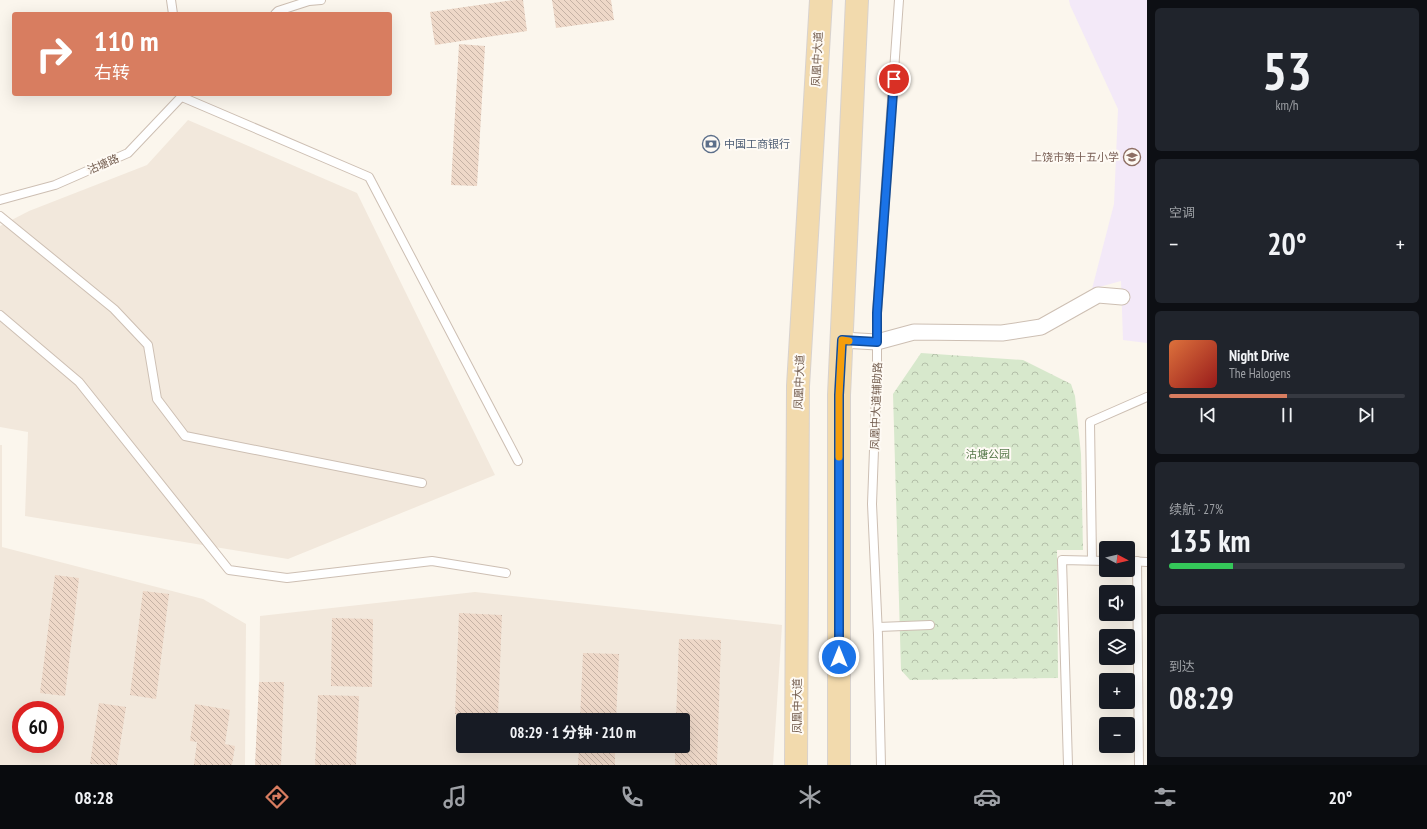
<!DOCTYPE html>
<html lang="zh">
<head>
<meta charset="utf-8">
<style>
	body { margin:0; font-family:"PT Sans Narrow","Noto Sans SC",sans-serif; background:#20242c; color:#f1f3f6; height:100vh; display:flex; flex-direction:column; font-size:15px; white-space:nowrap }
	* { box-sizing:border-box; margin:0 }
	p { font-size:13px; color:#9ea1a6 }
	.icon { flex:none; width:22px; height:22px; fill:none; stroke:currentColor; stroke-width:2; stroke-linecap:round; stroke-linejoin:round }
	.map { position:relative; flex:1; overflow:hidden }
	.panel { display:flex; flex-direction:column; gap:8px; padding:8px; background:#0d0f14; width:280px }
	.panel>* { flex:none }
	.hud { position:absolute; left:12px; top:12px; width:380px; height:84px; border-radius:4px; box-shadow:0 4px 16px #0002; background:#d87d60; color:#fff; overflow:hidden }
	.needle { width:26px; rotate:97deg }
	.tools { position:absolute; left:1099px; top:541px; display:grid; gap:8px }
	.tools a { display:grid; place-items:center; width:36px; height:36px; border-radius:4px; background:#171b24; box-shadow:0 4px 16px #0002; font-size:20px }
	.speed { position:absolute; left:12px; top:701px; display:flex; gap:8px; font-size:20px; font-weight:700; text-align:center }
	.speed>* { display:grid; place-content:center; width:52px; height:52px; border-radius:50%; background:#171b24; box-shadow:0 4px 16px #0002; line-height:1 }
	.speed .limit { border:6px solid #d22; background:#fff; color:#111 }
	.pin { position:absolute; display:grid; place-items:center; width:34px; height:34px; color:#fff; margin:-17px; border:2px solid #fff; border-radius:50%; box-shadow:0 1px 4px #0007 }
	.me { position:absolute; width:44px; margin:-22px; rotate:0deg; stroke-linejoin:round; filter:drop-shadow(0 0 3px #0008) }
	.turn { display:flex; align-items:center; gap:14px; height:84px; padding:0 16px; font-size:18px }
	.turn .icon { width:52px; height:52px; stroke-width:2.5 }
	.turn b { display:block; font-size:28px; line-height:34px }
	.big { font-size:30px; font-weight:700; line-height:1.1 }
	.panel .card { flex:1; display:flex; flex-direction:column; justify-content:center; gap:6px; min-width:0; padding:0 14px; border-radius:6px; background:#20242c }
	.panel .dial { align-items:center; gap:0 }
	.dial b { font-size:52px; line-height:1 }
	.song { display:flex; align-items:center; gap:12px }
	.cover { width:48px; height:48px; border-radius:6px; background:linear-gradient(135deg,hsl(20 70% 55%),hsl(0 70% 35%)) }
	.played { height:4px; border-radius:2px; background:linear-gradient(90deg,#d87d60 50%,#363941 50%) }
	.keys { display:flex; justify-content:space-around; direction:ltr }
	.heat { display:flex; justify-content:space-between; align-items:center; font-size:22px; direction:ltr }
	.charge { height:6px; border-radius:3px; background:linear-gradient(90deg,#34c759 27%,#363941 0) }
	.trip { position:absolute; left:456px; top:713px; width:234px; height:40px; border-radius:4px; background:#171b24; box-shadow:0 4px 16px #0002; font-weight:700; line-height:40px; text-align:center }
	.menu { display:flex; height:64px; justify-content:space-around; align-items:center; background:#090b0e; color:#9ea1a6 }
	.menu .icon { width:28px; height:28px }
	.menu .current { color:#d87d60 }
	.menu b { font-size:18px; color:#f1f3f6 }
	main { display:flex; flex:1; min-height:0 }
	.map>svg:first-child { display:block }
	.residential { fill:#f2e8dc; fill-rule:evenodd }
	.education { fill:#f3e9f8 }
	.park { fill:url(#park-crowns) }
	.building { fill:url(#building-back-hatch) }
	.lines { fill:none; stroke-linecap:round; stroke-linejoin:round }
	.service-casing { stroke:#cdbfb3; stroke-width:10 }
	.minor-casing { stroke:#cdbfb3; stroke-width:17 }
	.primary-casing { stroke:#d8d2ce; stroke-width:24 }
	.service { stroke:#fff; stroke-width:8 }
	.minor { stroke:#fff; stroke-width:15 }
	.primary { stroke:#f2daad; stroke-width:22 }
	.route-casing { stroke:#114b97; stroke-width:10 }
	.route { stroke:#1a73e8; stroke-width:7 }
	.slow { stroke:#f59e0b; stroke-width:7 }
	.labels { text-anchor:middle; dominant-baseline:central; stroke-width:4; stroke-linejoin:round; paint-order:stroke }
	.street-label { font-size:11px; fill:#755f51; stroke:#fefaf4 }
	.service-label { font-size:11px; fill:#4e5e75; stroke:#fefaf4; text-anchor:start }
	.education-label { font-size:11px; fill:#785e54; stroke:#fefaf4; text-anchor:end }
	.park-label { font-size:11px; fill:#57794b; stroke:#fefaf4 }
</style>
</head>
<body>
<main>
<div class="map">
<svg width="1147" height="765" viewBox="0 0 1147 765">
	<defs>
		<pattern id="park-crowns" width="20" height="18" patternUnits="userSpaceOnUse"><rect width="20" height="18" fill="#d7e8cc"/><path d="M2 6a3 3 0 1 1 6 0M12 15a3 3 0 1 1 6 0" fill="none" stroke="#b3bfa8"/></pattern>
		<pattern id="building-back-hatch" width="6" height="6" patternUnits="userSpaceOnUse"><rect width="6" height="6" fill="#eed8c8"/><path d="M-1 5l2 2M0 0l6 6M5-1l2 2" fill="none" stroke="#c5b2a5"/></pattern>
	</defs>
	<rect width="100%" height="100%" fill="#fbf6ed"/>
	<g class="residential">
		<polygon points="188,120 357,193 495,475 288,559 25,516 28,432 0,427 0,226 29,211 147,165"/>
		<path d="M 0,445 L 2,445 L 2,547 L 203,599 L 246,624 L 245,765 L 0,765 ZM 21,710 L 55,710 L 55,744 L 21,744 Z"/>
		<path d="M 475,592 L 782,625 L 773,765 L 258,765 L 260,616 ZM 463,720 L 683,720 L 683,746 L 463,746 Z"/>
	</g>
	<polygon class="education" points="1069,0 1147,0 1147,343 1123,340 1121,281 1092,289 1114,204 1118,109 1070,5"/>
	<polygon class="park" points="921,353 1023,360 1071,384 1075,396 1081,454 1083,550 1057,550 1058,678 910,680 901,670 893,394"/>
	<g class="building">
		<polygon points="514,0 523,0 527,31 435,45 430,12"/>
		<polygon points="552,0 611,0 614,20 556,28"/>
		<polygon points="459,44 485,46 477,186 451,185"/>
		<polygon points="55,575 79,578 65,696 40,693"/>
		<polygon points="143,591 169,594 156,699 130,695"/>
		<polygon points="459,613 502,615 498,715 455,714"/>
		<polygon points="332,618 373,619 372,687 331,686"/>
		<polygon points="679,639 721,640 717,765 675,765 675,746 683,746 683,720 676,720"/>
		<polygon points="583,653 619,654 616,720 580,720"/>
		<polygon points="259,682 284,682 281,765 255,765"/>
		<polygon points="318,695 359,696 356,765 315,765"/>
		<polygon points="99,703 126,707 117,765 90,764"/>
		<polygon points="195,704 230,710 225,744 235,746 232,765 194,765 197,742 190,741"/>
		<polygon points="579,746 615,746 615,765 578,765"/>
	</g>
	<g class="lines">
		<g class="service-casing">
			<g id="service">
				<polyline points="171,0 173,14"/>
				<polyline points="275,14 278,11 309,1 321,0"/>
				<polyline points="181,94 182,97 369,177 518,461"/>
				<polyline points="0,200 55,185 128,153 184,94"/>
				<polyline points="0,216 114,309 148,345 157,399 185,436 422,483"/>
				<polyline points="0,315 79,382 229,570 287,578 432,561 506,573"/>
				<polyline points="1092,560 1090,422 1147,397"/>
				<polyline points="1128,561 1147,562"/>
				<polyline points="1137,561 1139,765"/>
				<polyline points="878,627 930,625"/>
				<polyline points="881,765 878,635 872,504 877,368 877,313 899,0"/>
				<polyline points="1068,765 1062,560 1106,561"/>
			</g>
		</g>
		<g class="minor-casing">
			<polyline id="minor" points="842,340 877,342 914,332 1002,333 1041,327 1098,295 1122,297"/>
		</g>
		<g class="primary-casing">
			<g id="primary">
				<polyline points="796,765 798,386 821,0"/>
				<polyline points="839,765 839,395 857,0"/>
			</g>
		</g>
		<use href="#service" class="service"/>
		<use href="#minor" class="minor"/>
		<use href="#primary" class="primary"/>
	</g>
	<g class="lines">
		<g class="route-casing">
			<polyline id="route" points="839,657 839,395 842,340 877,342 877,313 894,79"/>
		</g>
		<use href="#route" class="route"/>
		<polyline class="slow" points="839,457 839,395 842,340 849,341"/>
	</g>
	<defs>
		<g id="bank-ring" transform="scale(0.9)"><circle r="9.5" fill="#fefaf4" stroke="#5c6f8a" stroke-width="1.5"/><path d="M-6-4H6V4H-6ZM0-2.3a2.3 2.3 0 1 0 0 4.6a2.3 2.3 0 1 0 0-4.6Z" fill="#5c6f8a"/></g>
		<g id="school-ring" transform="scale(0.9)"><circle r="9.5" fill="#fefaf4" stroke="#8d6e63" stroke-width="1.5"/><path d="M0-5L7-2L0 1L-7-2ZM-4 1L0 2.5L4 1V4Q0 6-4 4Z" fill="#8d6e63"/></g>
	</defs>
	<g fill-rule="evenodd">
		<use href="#bank-ring" x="711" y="144"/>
		<use href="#school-ring" x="1132" y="157"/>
	</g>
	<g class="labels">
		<g class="street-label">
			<text transform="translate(817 59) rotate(-87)">凤凰中大道</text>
			<text transform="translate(103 164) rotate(-24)">沽塘路</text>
			<text transform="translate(799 382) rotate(-88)">凤凰中大道</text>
			<text transform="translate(876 406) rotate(-88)">凤凰中大道辅助路</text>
			<text transform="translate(797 706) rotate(-90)">凤凰中大道</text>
		</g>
		<g class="service-label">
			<text x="724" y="144">中国工商银行</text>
		</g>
		<g class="education-label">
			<text x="1119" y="157">上饶市第十五小学</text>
		</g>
		<g class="park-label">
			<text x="988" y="454">沽塘公园</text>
		</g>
	</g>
</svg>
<div class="tools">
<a><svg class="needle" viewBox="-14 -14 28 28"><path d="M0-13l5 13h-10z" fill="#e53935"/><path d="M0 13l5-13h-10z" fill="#9ea1a6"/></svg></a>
<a><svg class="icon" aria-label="sound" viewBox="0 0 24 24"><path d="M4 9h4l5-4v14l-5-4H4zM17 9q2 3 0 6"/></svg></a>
<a><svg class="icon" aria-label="layers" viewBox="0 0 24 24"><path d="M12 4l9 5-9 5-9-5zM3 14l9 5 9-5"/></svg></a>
<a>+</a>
<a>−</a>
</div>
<div class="speed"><div class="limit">60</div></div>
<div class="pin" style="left:894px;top:79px;background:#d93025"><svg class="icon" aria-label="arrive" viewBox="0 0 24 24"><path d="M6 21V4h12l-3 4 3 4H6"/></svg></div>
<svg class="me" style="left:839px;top:657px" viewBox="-20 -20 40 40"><circle r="17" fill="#1a73e8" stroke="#fff" stroke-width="3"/><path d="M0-11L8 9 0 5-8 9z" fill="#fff"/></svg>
<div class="trip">08:29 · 1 分钟 · 210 m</div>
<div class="hud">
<div class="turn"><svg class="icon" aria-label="right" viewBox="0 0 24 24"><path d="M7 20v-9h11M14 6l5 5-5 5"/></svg><div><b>110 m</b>右转</div></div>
</div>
</div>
<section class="panel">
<div class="card dial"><b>53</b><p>km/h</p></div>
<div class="card"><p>空调</p>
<div class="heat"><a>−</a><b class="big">20°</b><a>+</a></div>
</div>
<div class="card">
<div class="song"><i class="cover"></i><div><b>Night Drive</b><p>The Halogens</p></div></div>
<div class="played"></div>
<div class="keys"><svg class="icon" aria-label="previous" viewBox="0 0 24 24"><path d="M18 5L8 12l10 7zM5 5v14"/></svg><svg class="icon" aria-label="pause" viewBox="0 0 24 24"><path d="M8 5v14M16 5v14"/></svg><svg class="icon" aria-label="next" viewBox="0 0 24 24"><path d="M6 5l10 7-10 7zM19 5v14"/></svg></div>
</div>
<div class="card"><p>续航 · 27%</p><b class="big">135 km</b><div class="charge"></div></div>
<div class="card"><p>到达</p><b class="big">08:29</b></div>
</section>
</main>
<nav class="menu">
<b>08:28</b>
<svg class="icon current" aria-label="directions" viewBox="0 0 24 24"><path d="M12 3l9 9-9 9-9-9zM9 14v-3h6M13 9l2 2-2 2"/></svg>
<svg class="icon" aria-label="music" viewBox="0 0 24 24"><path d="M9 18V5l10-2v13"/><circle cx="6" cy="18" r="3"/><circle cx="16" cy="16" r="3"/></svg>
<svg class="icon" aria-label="phone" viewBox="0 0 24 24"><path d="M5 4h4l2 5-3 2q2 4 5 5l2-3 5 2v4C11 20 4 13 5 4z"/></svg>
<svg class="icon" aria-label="climate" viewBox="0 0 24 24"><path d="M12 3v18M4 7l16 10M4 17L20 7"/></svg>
<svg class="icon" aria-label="car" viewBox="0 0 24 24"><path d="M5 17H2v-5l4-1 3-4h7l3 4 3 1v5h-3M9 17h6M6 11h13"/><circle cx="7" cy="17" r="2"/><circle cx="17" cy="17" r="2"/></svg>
<svg class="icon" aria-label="filters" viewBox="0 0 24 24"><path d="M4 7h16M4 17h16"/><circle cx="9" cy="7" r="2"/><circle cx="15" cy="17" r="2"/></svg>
<b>20°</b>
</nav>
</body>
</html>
